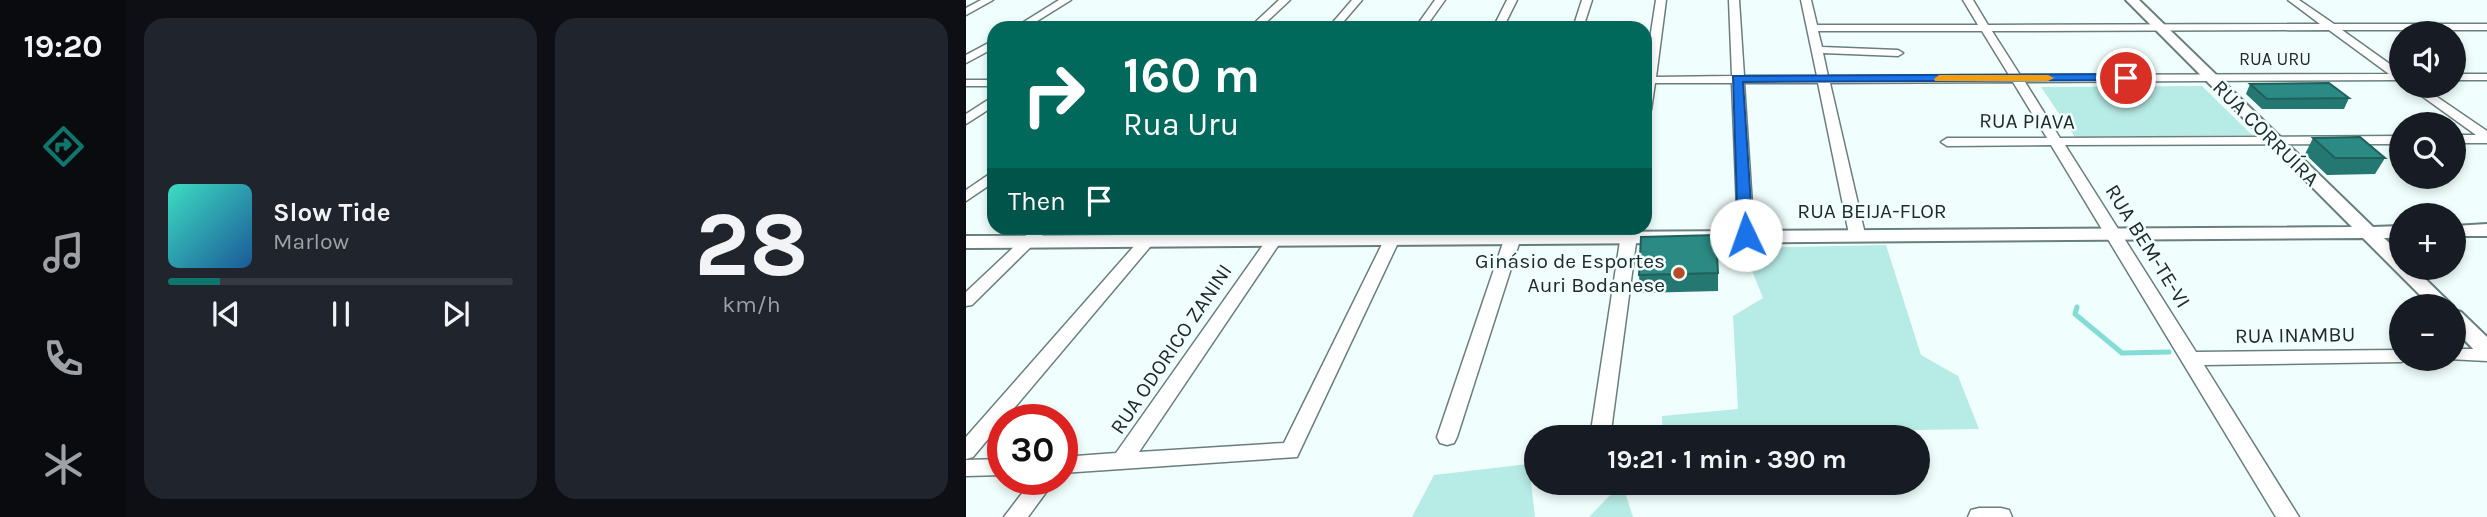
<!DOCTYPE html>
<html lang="en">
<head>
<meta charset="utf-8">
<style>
	body { margin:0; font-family:Karla,sans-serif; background:#20242c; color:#f1f3f6; height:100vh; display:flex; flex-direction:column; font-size:26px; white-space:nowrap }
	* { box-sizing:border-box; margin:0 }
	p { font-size:23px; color:#9ea1a6 }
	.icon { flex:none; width:38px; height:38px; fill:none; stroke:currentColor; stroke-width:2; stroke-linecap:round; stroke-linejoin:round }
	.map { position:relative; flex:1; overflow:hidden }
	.sheet { display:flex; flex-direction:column; gap:18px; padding:18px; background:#0d0f14; width:840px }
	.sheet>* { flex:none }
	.banner { position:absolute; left:21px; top:21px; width:665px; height:214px; border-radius:21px; box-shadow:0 4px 10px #0003; background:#00695c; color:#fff; overflow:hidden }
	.controls { position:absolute; left:1423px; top:21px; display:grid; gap:14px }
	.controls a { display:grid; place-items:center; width:77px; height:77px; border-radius:50%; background:#171b24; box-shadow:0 4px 10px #0003; font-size:35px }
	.speed { position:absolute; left:21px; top:404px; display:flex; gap:14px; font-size:35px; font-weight:700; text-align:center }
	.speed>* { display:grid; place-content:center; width:91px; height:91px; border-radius:50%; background:#171b24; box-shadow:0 4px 10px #0003; line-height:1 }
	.speed .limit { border:10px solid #d22; background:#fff; color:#111 }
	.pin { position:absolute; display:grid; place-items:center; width:60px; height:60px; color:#fff; margin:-30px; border:4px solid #fff; border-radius:50%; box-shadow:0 2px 7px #0007 }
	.me { position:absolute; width:77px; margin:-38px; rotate:357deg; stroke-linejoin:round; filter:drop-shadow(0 0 5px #0008) }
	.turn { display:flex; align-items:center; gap:24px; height:147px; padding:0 21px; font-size:32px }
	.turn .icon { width:91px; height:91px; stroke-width:2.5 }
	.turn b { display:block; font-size:49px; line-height:60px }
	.then { display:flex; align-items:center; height:66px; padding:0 21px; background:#0003; gap:14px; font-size:26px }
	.sheet .tile { flex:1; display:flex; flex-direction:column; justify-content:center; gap:10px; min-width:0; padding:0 24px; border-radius:21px; background:#20242c }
	.sheet .dial { align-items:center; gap:0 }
	.dial b { font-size:91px; line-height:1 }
	.song { display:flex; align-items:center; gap:21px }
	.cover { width:84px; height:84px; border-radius:10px; background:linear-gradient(135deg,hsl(170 70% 55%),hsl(210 70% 35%)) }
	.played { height:7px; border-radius:4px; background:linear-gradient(90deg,#0f766e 15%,#363941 15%) }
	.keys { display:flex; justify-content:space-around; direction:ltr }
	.sheet .tiles { flex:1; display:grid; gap:18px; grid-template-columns:repeat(2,1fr) }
	.trip { position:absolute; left:558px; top:425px; width:406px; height:70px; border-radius:35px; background:#171b24; box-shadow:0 4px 10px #0003; font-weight:700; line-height:70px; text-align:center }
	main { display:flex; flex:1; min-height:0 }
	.dock { display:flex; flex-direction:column; width:126px; justify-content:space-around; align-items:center; background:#090b0e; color:#9ea1a6 }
	.dock .icon { width:49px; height:49px }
	.dock .current { color:#0f766e }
	.dock b { font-size:32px; color:#f1f3f6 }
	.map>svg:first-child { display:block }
	.green { fill:#b7ebe5 }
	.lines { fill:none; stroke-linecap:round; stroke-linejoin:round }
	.stream { stroke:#83dcd5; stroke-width:5 }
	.minor-casing { stroke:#697f7c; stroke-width:3 }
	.tertiary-casing { stroke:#697f7c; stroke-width:4 }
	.minor { fill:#fff; fill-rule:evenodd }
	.tertiary { fill:#fff; fill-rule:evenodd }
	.wall { fill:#257771 }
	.building { fill:#2b8a83; stroke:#1e615c; stroke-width:2 }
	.route { fill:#1a73e8; stroke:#114b97; stroke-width:2 }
	.slow { fill:#f59e0b }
	.poi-dot { fill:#b44c29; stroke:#f0fffd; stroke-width:2.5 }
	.labels { text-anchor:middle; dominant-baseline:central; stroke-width:5; stroke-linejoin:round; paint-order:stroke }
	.far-street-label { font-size:18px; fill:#212a29; stroke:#f0fffd }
	.street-label { font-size:21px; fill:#212a29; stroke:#f0fffd }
	.poi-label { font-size:21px; fill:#212a29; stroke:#f0fffd; text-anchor:end }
</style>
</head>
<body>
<main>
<nav class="dock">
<b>19:20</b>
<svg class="icon current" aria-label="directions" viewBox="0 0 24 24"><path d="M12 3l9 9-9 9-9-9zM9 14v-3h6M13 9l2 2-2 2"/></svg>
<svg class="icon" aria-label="music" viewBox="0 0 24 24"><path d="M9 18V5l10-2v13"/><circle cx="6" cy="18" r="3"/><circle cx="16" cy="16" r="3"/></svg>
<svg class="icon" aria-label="phone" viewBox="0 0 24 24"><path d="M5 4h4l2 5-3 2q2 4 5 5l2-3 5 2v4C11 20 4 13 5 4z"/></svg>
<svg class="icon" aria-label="climate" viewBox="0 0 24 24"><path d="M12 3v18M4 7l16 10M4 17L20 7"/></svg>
</nav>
<section class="sheet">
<div class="tiles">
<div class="tile">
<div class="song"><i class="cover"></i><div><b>Slow Tide</b><p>Marlow</p></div></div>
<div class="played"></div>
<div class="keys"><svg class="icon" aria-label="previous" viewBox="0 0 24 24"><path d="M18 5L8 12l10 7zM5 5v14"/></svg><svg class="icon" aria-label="pause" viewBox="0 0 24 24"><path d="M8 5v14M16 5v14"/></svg><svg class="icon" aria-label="next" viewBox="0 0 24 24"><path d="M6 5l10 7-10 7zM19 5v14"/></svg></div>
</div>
<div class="tile dial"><b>28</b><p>km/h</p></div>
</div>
</section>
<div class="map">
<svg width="1521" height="517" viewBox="0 0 1521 517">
	<rect width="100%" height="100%" fill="#f0fffd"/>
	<g class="green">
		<polygon points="1236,86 1286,135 1109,137 1075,87"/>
		<polygon points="920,245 955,355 992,376 1013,429 820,432 817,438 697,437 696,416 772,409 767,316 797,298 777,248"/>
		<polygon points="563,464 569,517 446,517 468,475"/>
		<polygon points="656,483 667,517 623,517"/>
	</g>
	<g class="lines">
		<polyline class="stream" points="1111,307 1109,314 1156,353 1203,352"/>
		<g class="minor-casing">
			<g id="minor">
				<polygon points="15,0 27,0 0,15 0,8"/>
				<polygon points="93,0 105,0 60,28 48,28"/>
				<polygon points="313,0 324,0 294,28 283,28"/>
				<polygon points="386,0 396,0 372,28 362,28"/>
				<polygon points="469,0 479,0 459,28 449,28"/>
				<polygon points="541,0 551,0 537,28 527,28"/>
				<polygon points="616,0 626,0 617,28 607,28"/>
				<path d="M 690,0 L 700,0 L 690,77 L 766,76 L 763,0 L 773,0 L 778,76 L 851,76 L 835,0 L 845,0 L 851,25 L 1012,25 L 997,0 L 1007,0 L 1022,25 L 1354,24 L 1322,0 L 1333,0 L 1368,24 L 1521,24 L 1521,30 L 1376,30 L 1435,72 L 1435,80 L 1059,82 L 1094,138 L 1435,136 L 1435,144 L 1099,145 L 1230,352 L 1435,350 L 1435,359 L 1442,359 L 1435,362 L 1238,365 L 1333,517 L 1310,517 L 1085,145 L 981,146 L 975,142 L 981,138 L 1081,138 L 1047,82 L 864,83 L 899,234 L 891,239 L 883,234 L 852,83 L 778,83 L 788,235 L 780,240 L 772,235 L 766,83 L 689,83 L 685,110 L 679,114 L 679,71 ZM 1363,30 L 1423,74 L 1054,75 L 1026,31 ZM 852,31 L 1016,31 L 1043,75 L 862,76 L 857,53 L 932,56 L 937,53 L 932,50 L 856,47 Z"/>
				<polygon points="28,40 28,48 0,63 0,55"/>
				<rect x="1488" y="74" width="33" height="6"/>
				<rect x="0" y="80" width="28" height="6"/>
				<polygon points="1442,86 1455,86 1521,131 1521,143 1488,143 1488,135 1510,135"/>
				<polygon points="28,96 28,106 0,124 0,114"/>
				<polygon points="28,171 28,182 0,201 0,190"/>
				<polygon points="68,228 84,228 6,305 0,306 0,292"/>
				<polygon points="184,228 200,228 7,457 0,459 0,437"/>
				<polygon points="309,228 324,228 173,452 318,443 424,228 439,228 331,457 96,473 96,457 150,453"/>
				<polygon points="542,228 558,228 491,437 488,443 481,445 474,443 471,437"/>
				<polygon points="656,228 672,228 645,431 642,436 631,438 625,431"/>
				<polygon points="1488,349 1521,349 1521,361 1482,359 1488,359"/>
				<polygon points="37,459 37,475 0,476 0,460"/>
				<polygon points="66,480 89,480 62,517 38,517"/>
				<polygon points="1013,508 1035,508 1043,510 1046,517 1002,517 1005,510"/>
			</g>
		</g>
		<g class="tertiary-casing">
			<g id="tertiary">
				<polygon points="1160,0 1173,0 1407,227 1435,226 1435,238 1418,238 1435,254 1435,268 1448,268 1487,306 1465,306 1397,238 0,248 0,236 1386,227"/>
				<polygon points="1521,224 1521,236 1488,236 1488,226"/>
				<polygon points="1488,310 1495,312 1521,337 1521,358 1513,355 1488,329"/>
			</g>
		</g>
		<use href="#minor" class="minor"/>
		<use href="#tertiary" class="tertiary"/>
	</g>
	<g class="wall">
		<polygon points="1284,84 1383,98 1378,109 1296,109 1280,94"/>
		<polygon points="1347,138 1419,158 1409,174 1361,175 1339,154"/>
		<polygon points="752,273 752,291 674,293 673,275"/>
	</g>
	<g class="building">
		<polygon points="1363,83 1383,98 1301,99 1284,84"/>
		<polygon points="1394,137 1419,158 1369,158 1347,138"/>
		<polygon points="750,235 752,273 673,275 675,237"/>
	</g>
	<polygon class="route" points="1160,74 1166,78 1165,80 777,82 787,235 780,240 772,235 767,76"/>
	<polygon class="slow" points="973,75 1082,75 1088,78 1082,81 969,81 968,79"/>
	<circle class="poi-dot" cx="713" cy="273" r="7"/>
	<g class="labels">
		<g class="far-street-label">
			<text x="1309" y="59">RUA URU</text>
		</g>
		<g class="street-label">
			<text transform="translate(1061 121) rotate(1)">RUA PIAVA</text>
			<text transform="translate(1300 133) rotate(45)">RUA CORRUÍRA</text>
			<text x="906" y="211">RUA BEIJA-FLOR</text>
			<text transform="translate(1182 246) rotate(58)">RUA BEM-TE-VI</text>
			<text transform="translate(1329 335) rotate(-1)">RUA INAMBU</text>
			<text transform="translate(205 349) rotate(-56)">RUA ODORICO ZANINI</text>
		</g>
		<g class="poi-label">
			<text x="699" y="261">Ginásio de Esportes<tspan x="699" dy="24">Auri Bodanese</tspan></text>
		</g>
	</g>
</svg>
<div class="controls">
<a><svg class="icon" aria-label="sound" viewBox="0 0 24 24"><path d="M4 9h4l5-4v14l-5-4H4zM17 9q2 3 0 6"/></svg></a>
<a><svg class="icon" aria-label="search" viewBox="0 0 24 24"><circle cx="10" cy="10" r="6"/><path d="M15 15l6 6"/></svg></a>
<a>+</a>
<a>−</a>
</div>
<div class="speed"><div class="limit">30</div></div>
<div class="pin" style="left:1160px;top:78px;background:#d93025"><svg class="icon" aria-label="arrive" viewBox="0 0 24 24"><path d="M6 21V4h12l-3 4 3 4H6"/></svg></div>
<svg class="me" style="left:780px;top:235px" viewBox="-20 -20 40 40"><circle r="19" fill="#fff"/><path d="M0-13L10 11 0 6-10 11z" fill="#1a73e8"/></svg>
<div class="trip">19:21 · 1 min · 390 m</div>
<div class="banner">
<div class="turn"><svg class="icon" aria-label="right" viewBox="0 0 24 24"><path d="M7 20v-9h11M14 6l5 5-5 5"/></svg><div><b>160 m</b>Rua Uru</div></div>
<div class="then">Then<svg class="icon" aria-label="arrive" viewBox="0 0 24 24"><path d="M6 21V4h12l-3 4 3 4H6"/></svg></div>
</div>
</div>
</main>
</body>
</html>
